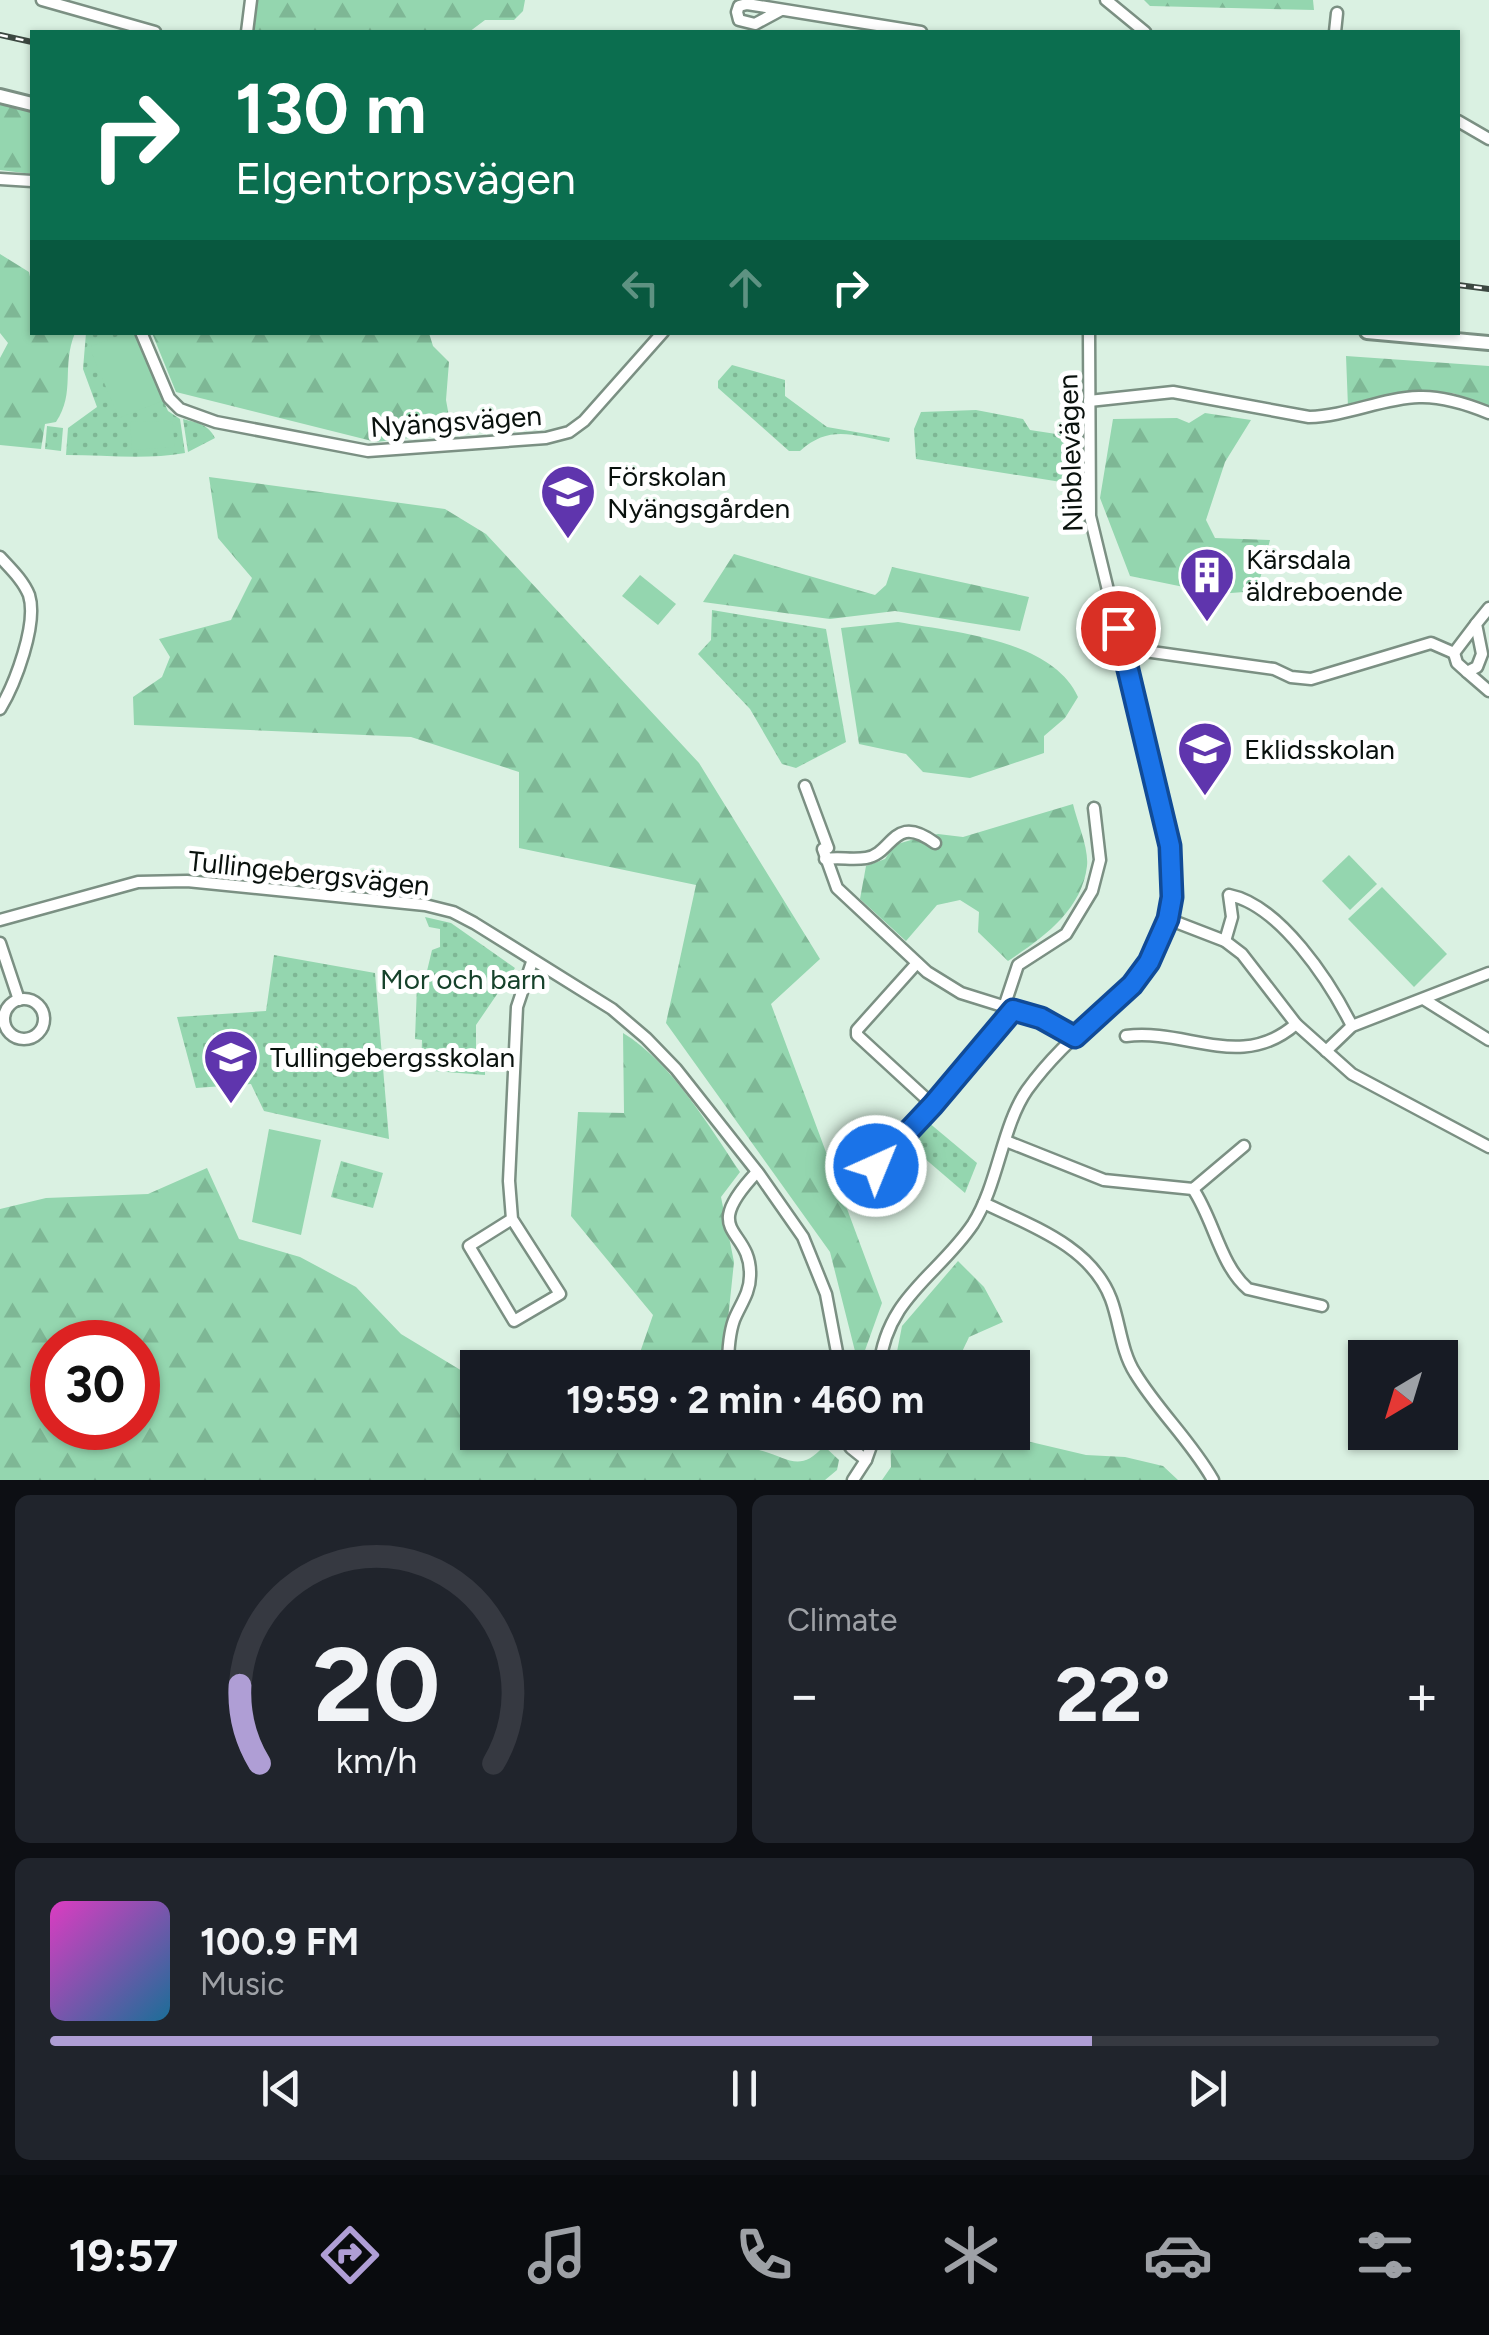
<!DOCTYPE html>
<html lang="en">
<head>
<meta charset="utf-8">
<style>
	body { margin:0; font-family:Figtree,sans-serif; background:#20242c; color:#f1f3f6; height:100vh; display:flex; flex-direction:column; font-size:38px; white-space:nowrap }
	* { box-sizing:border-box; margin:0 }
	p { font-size:32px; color:#9ea1a6 }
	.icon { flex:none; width:55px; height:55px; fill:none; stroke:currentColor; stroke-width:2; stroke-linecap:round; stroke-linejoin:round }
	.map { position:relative; height:1480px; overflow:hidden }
	.drawer { display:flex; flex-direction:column; gap:15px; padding:15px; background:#0d0f14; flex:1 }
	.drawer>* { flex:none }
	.top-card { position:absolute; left:30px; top:30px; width:1430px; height:305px; border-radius:0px; box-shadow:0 2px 8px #0004; background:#0b6e4f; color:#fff; overflow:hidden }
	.needle { width:65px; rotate:218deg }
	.fabs { position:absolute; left:1348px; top:1340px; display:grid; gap:20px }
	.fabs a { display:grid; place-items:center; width:110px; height:110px; border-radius:0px; background:#171b24; box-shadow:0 2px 8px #0004; font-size:50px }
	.speed { position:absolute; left:30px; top:1320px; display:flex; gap:20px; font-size:50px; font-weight:700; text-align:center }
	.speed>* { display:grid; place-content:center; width:130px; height:130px; border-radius:50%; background:#171b24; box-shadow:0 2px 8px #0004; line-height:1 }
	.speed .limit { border:15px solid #d22; background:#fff; color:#111 }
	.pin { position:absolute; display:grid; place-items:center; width:85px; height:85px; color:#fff; margin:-42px; border:5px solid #fff; border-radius:50%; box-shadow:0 2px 10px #0007 }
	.me { position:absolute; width:110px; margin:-55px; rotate:44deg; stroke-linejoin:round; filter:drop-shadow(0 0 8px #0008) }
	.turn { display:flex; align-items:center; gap:35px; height:210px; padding:0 40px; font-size:45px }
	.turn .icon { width:130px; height:130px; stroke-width:2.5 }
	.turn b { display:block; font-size:70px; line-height:85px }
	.lanes { display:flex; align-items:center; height:95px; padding:0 40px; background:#0003; justify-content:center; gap:50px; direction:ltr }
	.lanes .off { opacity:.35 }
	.big { font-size:75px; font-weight:700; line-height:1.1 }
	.drawer .card { flex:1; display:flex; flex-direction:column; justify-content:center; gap:15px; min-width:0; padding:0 35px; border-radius:15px; background:#20242c }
	.drawer .dial { align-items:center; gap:0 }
	.dial svg { height:260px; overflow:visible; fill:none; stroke:#363941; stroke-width:7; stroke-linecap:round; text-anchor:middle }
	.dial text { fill:#f1f3f6; stroke:none }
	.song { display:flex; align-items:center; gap:30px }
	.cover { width:120px; height:120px; border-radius:15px; background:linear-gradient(135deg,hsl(310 70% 55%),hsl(200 70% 35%)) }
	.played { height:10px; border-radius:5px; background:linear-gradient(90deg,#af9ed5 75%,#363941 75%) }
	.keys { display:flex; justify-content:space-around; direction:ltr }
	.heat { display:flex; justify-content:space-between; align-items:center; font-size:55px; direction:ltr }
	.drawer .tiles { flex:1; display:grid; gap:15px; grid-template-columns:1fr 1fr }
	.card:last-child { grid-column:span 2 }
	.trip { position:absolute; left:460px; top:1350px; width:570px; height:100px; border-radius:0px; background:#171b24; box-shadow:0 2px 8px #0004; font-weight:700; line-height:100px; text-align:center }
	.menu { display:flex; height:160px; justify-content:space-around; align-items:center; background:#090b0e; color:#9ea1a6 }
	.menu .icon { width:70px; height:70px }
	.menu .on { color:#af9ed5 }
	.menu b { font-size:45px; color:#f1f3f6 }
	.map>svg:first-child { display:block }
	.green { fill:url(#green-dots) }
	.forest { fill:url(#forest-firs); fill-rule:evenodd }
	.pitch { fill:#94d6af }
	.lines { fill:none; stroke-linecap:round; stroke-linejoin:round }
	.minor-casing { stroke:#7b9083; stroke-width:15 }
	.major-casing { stroke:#7b9083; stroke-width:18 }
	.minor { stroke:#fff; stroke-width:10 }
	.major { stroke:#fff; stroke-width:12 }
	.rail-casing { stroke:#3c4841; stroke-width:6 }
	.rail { stroke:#fff; stroke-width:2.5; stroke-dasharray:8; stroke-linecap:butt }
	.route-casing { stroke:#114b97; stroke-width:25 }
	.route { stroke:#1a73e8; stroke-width:18 }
	.labels { text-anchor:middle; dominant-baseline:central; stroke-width:10; stroke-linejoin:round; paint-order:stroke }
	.street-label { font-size:28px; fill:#09110d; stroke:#fff }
	.poi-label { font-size:28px; fill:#09110d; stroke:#fff; text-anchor:start }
	.park-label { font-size:28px; fill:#16422b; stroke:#fff }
</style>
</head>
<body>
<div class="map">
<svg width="1489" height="1480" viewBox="0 0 1489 1480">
	<defs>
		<pattern id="green-dots" width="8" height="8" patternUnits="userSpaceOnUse" patternTransform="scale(2.5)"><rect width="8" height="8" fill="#94d6af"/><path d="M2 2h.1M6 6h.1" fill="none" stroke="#7eb795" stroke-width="1.8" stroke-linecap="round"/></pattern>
		<pattern id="forest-firs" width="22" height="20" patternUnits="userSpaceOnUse" patternTransform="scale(2.5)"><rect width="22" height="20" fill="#94d6af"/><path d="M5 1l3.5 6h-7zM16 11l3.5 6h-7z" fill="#7eb795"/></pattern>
	</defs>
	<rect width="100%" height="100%" fill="#daf1e2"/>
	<g class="green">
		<path d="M 86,333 L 140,333 L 168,398 L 164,402 L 168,411 L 180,419 L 185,453 C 146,460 106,455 66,455 L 68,428 L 97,407 L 83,369 Z"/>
		<path d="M 732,365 L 785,380 L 785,396 L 827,427 L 890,438 L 889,442 C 854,436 830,424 800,451 L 789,451 L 718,388 L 718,381 Z"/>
		<polygon points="976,410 1023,419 1030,430 1076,437 1073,463 1078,510 1068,513 1061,482 916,459 914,429 921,412"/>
		<path d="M 183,419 C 198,423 208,424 215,438 L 188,452 Z"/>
		<polygon points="47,426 63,428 61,451 45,449"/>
		<polygon points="712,610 826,629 846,742 796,768 782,764 750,709 698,654 711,640"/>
		<polygon points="425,917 451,923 515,968 476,1025 476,1060 485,1061 485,1075 421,1070 422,1040 415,1039 417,985 427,971 432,950 440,947 440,929 429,927"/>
		<polygon points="274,955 375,973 389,1139 264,1111 251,1084 196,1088 177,1017 266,1011"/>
		<polygon points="928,1122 977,1163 965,1193 909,1145"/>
		<polygon points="341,1161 383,1173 373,1208 331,1197"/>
	</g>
	<g class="forest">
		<polygon points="257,0 525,0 523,11 514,20 485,20 469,32 254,32"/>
		<polygon points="1144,0 1313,0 1314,10 1150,6"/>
		<polygon points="0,104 32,112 32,174 0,170"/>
		<path d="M 0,254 L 29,272 L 32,286 L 32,332 L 75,333 C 61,367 76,392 56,422 L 45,424 L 41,449 L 0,445 L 0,358 L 8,343 L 0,333 Z"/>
		<polygon points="152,333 429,333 433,346 449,362 446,400 452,433 376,442 176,392"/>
		<polygon points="1346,356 1489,366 1489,407 1453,393 1413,392 1348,407"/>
		<polygon points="1205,413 1251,420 1225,462 1206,520 1215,538 1270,540 1257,591 1218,594 1130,576 1100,498 1113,419 1177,418 1189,423"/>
		<polygon points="209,477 445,509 486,534 699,763 820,959 771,1004 882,1303 859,1367 830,1252 666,1023 696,885 519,848 519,772 411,737 134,725 133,697 162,677 170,657 159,639 231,620 252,578 218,538"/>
		<polygon points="734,554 875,595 886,585 892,567 1029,597 1020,631 895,611 830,619 703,602"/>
		<path d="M 898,622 C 952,632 1052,639 1078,697 L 1065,718 L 1044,736 L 1044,753 L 970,778 L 923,772 L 906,754 L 859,744 L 841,628 Z"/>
		<path d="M 1073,804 C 1077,822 1089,848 1087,866 C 1082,911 1041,939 1008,961 L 978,932 L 979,912 L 960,900 L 937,905 L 906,941 L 860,899 L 866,866 L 885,859 L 894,845 L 911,840 L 938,834 L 963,837 Z"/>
		<path d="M 623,1033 C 671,1062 709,1126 740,1172 L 721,1197 L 734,1262 L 723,1367 L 635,1367 L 653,1315 L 571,1216 L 578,1112 L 624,1113 Z"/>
		<path d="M 207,1168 L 239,1239 L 300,1257 L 356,1287 L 401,1334 L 477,1380 L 478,1432 L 718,1433 L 718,1443 C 732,1445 746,1446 759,1450 C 788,1457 799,1474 824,1446 L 839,1460 L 837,1470 L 825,1480 L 0,1480 L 0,1209 L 46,1198 L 148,1194 ZM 52,1342 L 138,1342 L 138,1428 L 52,1428 Z"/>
		<polygon points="958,1261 984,1287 1003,1322 969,1337 961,1354 972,1367 894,1367 902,1326"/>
		<polygon points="890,1432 993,1433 1086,1455 1125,1457 1163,1466 1178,1480 882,1480 891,1467"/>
	</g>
	<g class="pitch">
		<polygon points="126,333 134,333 162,401 119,418 89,347"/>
		<polygon points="172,421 175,447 132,450 130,422"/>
		<polygon points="640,575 676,604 658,625 622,596"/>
		<polygon points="1349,855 1377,884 1350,910 1322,881"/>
		<polygon points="1382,887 1447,954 1414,987 1348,919"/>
		<polygon points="269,1129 321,1140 301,1235 252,1222"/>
	</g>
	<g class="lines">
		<g class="minor-casing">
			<g id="minor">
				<polyline points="42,0 155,32"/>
				<polyline points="1106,0 1145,32"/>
				<polyline points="781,10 755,24 739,20 737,12 739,6 747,4 921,32"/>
				<polyline points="247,32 251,0"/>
				<polyline points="1335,32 1337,13"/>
				<polyline points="1458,121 1489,139"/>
				<polyline points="0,179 32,181"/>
				<polyline points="141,332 169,398 180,409 216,422 368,451 546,438 569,432 584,421 663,332"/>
				<path d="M 1089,401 L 1173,392 L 1309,417 C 1347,416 1382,398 1419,397 C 1443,396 1467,404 1489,413"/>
				<path d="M 0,557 C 10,568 23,580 29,595 C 38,624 15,684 0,709"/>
				<polyline points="1123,648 1274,669 1291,677 1311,679 1431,643 1454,653 1476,624"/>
				<polyline points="1454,653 1457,663 1467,672 1477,667 1482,654 1476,624 1489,608"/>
				<polyline points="1467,672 1489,691"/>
				<polyline points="805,786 828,848 823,849 837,888 927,972 961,993 1041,1018 1075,1037"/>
				<path d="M 825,859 C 839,857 852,860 866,858 C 893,854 893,812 935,843"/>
				<polyline points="1168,919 1225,941 1242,954 1296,1024 1352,1074 1489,1147"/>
				<polyline points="0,920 138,882 187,881 425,905 453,912 474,923 612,1009 646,1038 676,1069 759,1174 803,1237 826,1294 840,1368"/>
				<path d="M 1225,941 L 1232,917 L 1229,895 C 1280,905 1330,982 1352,1026"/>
				<polyline points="0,943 19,1000"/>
				<polyline points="917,963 857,1030 857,1035 933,1105"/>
				<circle cx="24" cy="1019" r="20"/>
				<polyline points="1425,1000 1489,1040"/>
				<polyline points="1004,1007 1018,965 1066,934 1092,891 1100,860 1094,808"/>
				<path d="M 1126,1036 C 1187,1028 1241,1072 1296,1024"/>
				<polyline points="1326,1051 1352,1026 1489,973"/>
				<polyline points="1006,1141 1104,1180 1193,1189 1244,1146"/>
				<polyline points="876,1166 1013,1010"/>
				<path d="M 1193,1189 C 1214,1220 1220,1265 1248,1289 L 1322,1306"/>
				<path d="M 984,1203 C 1031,1226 1091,1246 1111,1299 C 1120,1323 1121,1351 1135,1373 C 1158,1411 1191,1441 1213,1480"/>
				<polyline points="512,1219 469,1246 514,1321 560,1294 512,1219 509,1181 517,1007 532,962"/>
				<path d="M 728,1368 C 728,1353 729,1334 734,1320 C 740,1305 750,1293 750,1276 C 752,1226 697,1236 757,1172"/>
				<path d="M 879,1368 C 887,1296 938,1276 973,1224 C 998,1185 1002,1126 1027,1090 C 1097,993 1181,991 1170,846 L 1090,516 L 1089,332"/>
				<polyline points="840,1432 851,1448 866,1460"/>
				<polyline points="853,1480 866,1460 876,1432"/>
			</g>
		</g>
		<g class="major-casing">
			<g id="major">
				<polyline points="0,96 32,104"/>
				<polyline points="1367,332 1489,343"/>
			</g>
		</g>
		<use href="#minor" class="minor"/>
		<use href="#major" class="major"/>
		<g class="rail-casing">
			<g id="rail">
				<polyline points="0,35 32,42"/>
				<polyline points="1458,285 1489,289"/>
			</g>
		</g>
		<use href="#rail" class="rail"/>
	</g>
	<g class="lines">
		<g class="route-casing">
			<polyline id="route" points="876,1166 933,1105 1013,1010 1041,1018 1075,1037 1132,985 1149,962 1168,919 1172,897 1170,846 1118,628"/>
		</g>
		<use href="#route" class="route"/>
	</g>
	<defs>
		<g id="school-pin" transform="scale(2.875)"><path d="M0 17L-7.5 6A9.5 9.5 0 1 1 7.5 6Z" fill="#5f35ad" stroke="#fff"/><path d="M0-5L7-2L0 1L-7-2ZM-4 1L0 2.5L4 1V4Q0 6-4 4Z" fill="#fff"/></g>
		<g id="building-pin" transform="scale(2.875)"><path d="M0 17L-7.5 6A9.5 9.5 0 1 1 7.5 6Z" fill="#5f35ad" stroke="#fff"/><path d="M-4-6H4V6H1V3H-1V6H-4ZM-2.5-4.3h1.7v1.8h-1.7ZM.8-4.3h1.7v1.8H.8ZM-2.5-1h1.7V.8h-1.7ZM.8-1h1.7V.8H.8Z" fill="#fff"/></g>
	</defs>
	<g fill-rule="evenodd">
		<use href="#school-pin" x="568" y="492"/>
		<use href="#building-pin" x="1207" y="575"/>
		<use href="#school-pin" x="1205" y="749"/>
		<use href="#school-pin" x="231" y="1057"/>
	</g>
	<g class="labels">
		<g class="street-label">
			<text transform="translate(456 421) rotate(-4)">Nyängsvägen</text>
			<text transform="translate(1070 453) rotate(-92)">Nibblevägen</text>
			<text transform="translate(309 873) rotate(6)">Tullingebergsvägen</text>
		</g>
		<g class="poi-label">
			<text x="607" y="476">Förskolan<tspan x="607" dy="32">Nyängsgården</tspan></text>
			<text x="1246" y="559">Kärsdala<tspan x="1246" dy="32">äldreboende</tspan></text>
			<text x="1244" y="749">Eklidsskolan</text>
			<text x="270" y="1057">Tullingebergsskolan</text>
		</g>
		<g class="park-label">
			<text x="463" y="979">Mor och barn</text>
		</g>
	</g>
</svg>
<div class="fabs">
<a><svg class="needle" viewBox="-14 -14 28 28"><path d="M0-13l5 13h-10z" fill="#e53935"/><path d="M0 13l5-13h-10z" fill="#9ea1a6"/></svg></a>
</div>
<div class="speed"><div class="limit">30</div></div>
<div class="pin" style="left:1118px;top:628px;background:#d93025"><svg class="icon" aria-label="arrive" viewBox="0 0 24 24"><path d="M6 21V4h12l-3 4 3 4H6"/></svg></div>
<svg class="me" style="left:876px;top:1166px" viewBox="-20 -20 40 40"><circle r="17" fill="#1a73e8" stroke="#fff" stroke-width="3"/><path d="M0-11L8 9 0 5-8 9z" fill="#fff"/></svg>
<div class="trip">19:59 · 2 min · 460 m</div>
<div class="top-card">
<div class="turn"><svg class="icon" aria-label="right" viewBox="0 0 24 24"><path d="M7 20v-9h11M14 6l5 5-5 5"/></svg><div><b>130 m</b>Elgentorpsvägen</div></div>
<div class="lanes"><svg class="icon off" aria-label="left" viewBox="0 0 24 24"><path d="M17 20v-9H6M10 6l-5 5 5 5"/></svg><svg class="icon off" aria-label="ahead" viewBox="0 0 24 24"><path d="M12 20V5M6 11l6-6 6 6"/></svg><svg class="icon" aria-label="right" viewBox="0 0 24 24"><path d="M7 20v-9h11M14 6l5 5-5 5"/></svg></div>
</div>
</div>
<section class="drawer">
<div class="tiles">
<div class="card dial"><svg viewBox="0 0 100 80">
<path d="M14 69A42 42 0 1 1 86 69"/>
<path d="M14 69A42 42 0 0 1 8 45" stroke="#af9ed5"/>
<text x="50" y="56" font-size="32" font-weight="700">20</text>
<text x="50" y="72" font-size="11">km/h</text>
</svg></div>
<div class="card"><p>Climate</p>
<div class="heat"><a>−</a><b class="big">22°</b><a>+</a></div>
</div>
<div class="card">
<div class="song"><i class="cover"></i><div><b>100.9 FM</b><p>Music</p></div></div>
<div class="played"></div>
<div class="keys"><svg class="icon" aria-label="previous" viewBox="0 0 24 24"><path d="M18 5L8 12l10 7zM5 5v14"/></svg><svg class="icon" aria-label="pause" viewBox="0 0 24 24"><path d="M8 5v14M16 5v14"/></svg><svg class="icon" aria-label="next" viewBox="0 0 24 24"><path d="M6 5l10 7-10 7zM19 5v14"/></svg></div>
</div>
</div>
</section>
<nav class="menu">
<b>19:57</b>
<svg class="icon on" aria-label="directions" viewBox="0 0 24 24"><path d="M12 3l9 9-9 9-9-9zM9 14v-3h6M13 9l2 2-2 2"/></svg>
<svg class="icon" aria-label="music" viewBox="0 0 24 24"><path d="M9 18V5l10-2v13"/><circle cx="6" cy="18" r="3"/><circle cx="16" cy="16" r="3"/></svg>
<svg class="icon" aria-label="phone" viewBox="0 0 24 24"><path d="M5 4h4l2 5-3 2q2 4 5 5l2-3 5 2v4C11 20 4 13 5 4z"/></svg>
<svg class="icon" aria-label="climate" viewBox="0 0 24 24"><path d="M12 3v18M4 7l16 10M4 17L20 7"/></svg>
<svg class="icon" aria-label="car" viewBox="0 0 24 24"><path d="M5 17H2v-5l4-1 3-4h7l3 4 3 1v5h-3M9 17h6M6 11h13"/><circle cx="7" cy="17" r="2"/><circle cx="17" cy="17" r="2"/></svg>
<svg class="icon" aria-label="filters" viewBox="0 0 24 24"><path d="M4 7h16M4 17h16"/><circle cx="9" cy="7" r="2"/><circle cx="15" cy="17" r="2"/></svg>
</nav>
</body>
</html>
